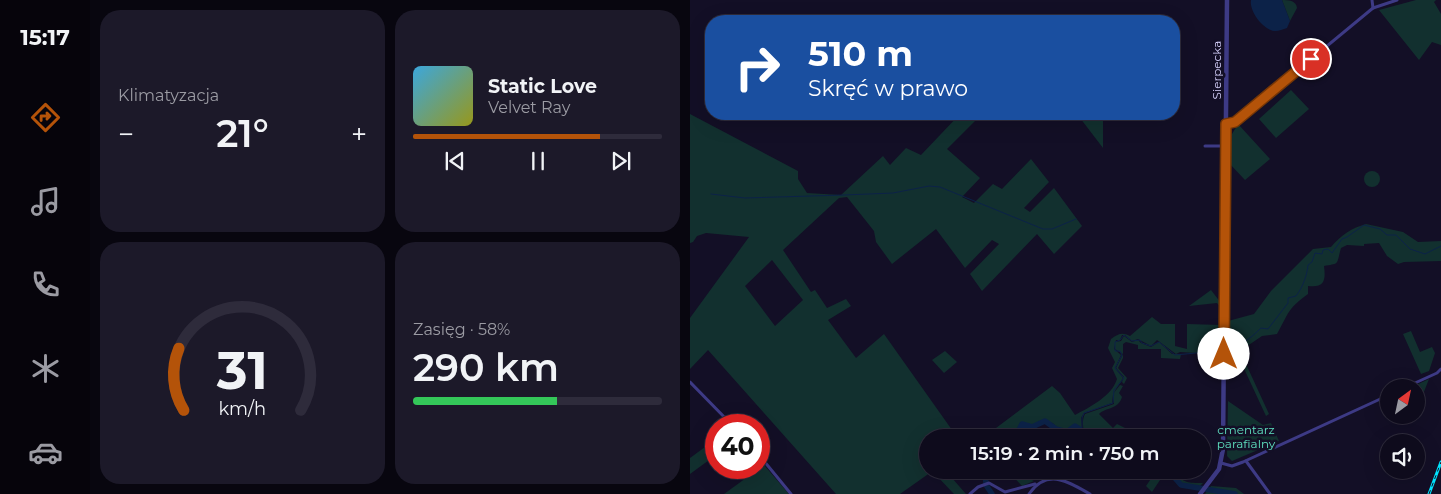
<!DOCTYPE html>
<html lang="pl">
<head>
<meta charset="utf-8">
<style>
	body { margin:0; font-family:Montserrat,sans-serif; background:#1c1929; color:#f1f3f6; height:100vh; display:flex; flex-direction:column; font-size:19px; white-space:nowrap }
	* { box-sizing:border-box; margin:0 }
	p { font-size:16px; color:#9b9ba3 }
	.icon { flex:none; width:28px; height:28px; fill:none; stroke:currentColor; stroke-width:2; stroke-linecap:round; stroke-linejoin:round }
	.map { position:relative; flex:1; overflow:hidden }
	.drawer { display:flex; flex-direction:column; gap:10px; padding:10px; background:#08060f; width:600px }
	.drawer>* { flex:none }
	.banner { position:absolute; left:15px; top:15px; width:475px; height:105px; border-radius:20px; box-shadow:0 5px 20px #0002,0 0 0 1px #2e2b3b; background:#1a4fa0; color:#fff; overflow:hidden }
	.needle { width:32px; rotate:33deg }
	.fabs { position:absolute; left:690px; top:379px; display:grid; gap:10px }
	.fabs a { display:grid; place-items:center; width:45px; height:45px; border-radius:50%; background:#0e0b1c; box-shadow:0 5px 20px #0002,0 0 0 1px #2e2b3b; font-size:25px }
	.speed { position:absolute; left:15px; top:414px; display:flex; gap:10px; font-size:25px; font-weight:700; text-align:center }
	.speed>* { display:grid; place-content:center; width:65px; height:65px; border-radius:50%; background:#0e0b1c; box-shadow:0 5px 20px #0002,0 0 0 1px #2e2b3b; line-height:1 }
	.speed .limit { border:8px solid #d22; background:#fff; color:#111 }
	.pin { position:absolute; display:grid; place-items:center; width:42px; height:42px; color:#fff; margin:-21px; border:2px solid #fff; border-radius:50%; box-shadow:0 1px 5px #0007 }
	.me { position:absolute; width:55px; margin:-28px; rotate:0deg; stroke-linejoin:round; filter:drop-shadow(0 0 4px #0008) }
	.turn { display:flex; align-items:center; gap:18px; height:105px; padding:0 20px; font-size:22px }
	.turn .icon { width:65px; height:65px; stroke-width:2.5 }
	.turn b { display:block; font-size:35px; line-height:42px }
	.big { font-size:38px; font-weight:600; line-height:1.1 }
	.drawer .tile { flex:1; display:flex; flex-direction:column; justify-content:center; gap:8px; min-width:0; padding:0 18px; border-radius:20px; background:#1c1929 }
	.drawer .dial { align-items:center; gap:0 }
	.dial svg { height:130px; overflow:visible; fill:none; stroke:#2e2b3b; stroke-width:7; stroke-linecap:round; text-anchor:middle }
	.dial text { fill:#f1f3f6; stroke:none }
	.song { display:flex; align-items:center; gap:15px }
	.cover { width:60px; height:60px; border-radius:8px; background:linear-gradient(135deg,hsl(200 70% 55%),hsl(60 70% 35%)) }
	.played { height:5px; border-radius:2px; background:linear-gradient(90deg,#b45309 75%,#2e2b3b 75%) }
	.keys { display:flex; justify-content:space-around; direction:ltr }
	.heat { display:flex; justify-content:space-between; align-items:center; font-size:28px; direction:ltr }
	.charge { height:8px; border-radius:4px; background:linear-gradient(90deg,#34c759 58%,#2e2b3b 0) }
	.drawer .tiles { flex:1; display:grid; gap:10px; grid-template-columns:repeat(2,1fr) }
	.trip { position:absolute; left:229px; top:429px; width:292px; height:50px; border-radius:25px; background:#0e0b1c; box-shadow:0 5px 20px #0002,0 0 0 1px #2e2b3b; font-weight:600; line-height:50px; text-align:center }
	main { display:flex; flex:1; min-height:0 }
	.tabs { display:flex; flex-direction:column; width:90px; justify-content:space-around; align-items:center; background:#06040b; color:#9b9ba3 }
	.tabs .icon { width:35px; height:35px }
	.tabs .active { color:#b45309 }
	.tabs b { font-size:22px; color:#f1f3f6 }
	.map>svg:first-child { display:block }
	.green { fill:#12302f; fill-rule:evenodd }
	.water { fill:#0c2248 }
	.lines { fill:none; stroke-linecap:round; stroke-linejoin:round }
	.stream { stroke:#0c2248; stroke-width:1 }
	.river { stroke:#0c2248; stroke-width:5.5 }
	.minor { stroke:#3d3a85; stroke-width:3 }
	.tertiary { stroke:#3d3a85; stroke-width:4.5 }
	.rail-casing { stroke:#00e5ff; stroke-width:3 }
	.rail { stroke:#130f26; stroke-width:1; stroke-dasharray:4; stroke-linecap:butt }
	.route-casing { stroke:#753606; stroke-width:12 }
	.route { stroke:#b45309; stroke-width:9 }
	.labels { text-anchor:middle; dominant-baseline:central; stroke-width:5; stroke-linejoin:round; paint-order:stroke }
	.street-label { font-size:12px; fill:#d9d4ff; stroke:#130f26 }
	.park-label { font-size:12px; fill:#5fe0c0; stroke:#130f26 }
</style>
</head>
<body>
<main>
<nav class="tabs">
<b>15:17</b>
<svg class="icon active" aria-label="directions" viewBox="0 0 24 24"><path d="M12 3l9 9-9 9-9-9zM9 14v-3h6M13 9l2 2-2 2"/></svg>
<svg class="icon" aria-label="music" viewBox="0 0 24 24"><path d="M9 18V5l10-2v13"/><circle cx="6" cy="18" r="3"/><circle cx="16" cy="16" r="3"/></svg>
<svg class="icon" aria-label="phone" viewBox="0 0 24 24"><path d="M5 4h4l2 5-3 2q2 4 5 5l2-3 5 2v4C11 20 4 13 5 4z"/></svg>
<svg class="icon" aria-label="climate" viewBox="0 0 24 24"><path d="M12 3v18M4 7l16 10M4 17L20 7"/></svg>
<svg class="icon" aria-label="car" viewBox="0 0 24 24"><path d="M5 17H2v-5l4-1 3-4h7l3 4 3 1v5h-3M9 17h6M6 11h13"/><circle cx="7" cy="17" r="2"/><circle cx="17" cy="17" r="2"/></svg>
</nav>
<section class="drawer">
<div class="tiles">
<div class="tile"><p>Klimatyzacja</p>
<div class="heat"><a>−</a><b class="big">21°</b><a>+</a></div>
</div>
<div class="tile">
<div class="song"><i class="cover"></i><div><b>Static Love</b><p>Velvet Ray</p></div></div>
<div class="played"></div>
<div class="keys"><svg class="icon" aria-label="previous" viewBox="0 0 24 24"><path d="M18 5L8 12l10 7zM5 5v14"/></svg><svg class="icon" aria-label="pause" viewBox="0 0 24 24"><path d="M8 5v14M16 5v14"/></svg><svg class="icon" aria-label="next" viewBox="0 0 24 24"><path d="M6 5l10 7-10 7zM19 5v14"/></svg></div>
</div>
<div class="tile dial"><svg viewBox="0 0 100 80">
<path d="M14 69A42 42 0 1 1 86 69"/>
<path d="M14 69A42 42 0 0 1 11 31" stroke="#b45309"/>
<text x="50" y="56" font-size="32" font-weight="700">31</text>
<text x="50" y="72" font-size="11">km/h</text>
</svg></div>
<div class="tile"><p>Zasięg · 58%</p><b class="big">290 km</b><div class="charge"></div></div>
</div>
</section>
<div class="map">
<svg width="751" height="494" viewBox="0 0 751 494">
	<rect width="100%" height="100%" fill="#130f26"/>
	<g class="green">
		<path d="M 592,0 C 598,0 606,0 607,8 L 600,21 Z"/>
		<polygon points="726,0 746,0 744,2 751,14 751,45 742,42 729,60 689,10"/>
		<polygon points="601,90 619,109 586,138 569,119"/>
		<path d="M 0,114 L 108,171 L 108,179 L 117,193 L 151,195 L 193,156 L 200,165 L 216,148 L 231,155 L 270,114 L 292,114 L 257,149 L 290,178 L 272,197 L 284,203 L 303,184 L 312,189 L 341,159 L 359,182 L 334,208 L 340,212 L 364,188 L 392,226 L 364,254 L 347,234 L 292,291 L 280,274 L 309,244 L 302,240 L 275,268 L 246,229 L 202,264 L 186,242 L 184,231 L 157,197 L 149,198 L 93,250 L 121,292 L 125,290 L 137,308 L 156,299 L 161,306 L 138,320 L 166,358 L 194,334 L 267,437 L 238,438 L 238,470 L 244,470 L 210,494 L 146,494 L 18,350 L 0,369 L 0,318 L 59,237 L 16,233 L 7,236 L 3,242 L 0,243 ZM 82,260 L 113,300 L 85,326 L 55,286 Z"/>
		<polygon points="387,114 413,114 413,148"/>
		<polygon points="548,124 580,159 555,180 539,163 542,134"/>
		<circle cx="682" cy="179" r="8"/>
		<path d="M 676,224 L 713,232 L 728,242 L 751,241 L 751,261 L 714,262 L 708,264 L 697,256 L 689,243 L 674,244 L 674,246 L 657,245 L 651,248 C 646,266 650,263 634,266 C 636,281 634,288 618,286 L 618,294 C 597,309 599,313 587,334 L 572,336 L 550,351 L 579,414 L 576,416 L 550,360 L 538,366 L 538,321 L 564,314 L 581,291 L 623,249 L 641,247 C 651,235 662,228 676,224 Z"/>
		<polygon points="521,290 531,303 531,308 527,303 499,306"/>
		<path d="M 462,317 L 471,324 L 485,324 L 485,346 L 497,349 L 497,324 L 531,325 L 530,345 L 506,353 L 490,352 L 486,354 L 467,340 L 461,346 L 448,339 L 442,341 L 435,335 L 432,335 L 430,340 L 426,340 L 424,349 L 431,355 L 425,368 L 433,378 L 423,394 L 430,385 L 433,386 L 429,393 L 432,397 C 428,410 416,407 409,414 L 423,428 L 427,424 L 443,432 L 448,437 L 442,437 L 441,435 L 431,431 L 426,432 L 427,437 L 394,437 C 394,430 391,421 395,414 L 424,404 L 423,395 L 422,403 L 394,413 L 391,418 L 392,430 L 384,425 L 379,431 L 366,429 L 364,424 L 355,420 L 342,427 L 330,423 L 327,432 L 320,434 L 317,437 L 294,437 L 362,386 L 370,393 L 385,415 C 400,407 422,396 427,379 L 422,368 L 425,362 L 418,348 L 421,339 C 428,334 432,332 440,336 Z"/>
		<polygon points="721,331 730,352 742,347 745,353 739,371 731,374 713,334"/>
		<polygon points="434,336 442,342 448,340 451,343 461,347 469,342 482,354 491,354 490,359 471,358 471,349 448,349 448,345 436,342 433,344 433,358 428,368 437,378 434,384 432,382 434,377 426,368 433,354 425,349 425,342 431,341"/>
		<polygon points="255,351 267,362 254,373 242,360"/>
		<polygon points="739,379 726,412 726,388 722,387"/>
		<polygon points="538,401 573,425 581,423 589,441 542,461 537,456"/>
		<polygon points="26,439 26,455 0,474 0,458"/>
		<polygon points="74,465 99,494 34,494"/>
		<polygon points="247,470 255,470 276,494 264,494 244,473"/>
		<polygon points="308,470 329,470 331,475 344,481 332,486 321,474 316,478"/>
		<polygon points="467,470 476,471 462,492 456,486"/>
		<path d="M 488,470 C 488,484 503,483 513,483 L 509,487 L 491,484 L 477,471 Z"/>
		<polygon points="521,486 546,488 554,494 515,494"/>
	</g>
	<path class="water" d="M 561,0 L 592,0 L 600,21 L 597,28 C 593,29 589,31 585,31 C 573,30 559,11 561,0 Z"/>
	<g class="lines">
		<g class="stream">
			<polyline points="21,194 55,198 154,195 203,193 239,186 250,187 353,229 362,229 386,219"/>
			<path d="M 536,347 C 550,347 561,338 571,328 L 578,329 L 598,303 L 598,298 L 606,296 C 613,287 617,275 618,265 L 622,262 L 625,253 L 632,254 L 633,250 L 638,249 L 642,253 L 652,239 L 657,237 L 674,225 L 690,229 L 697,235 L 706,235 L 720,249 L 735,254 L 751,246"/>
			<polyline points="392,431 392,418 394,413 423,403 424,390 434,378 425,368 432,355 430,351 425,351 425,342 430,340 434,335 442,341 450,340 452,343 461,346 469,342 485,355 506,353 532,347"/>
		</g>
		<g class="river">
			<polyline points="318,438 328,432 332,424 342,427 355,421 366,429 377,432 385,426 392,431 394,438"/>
			<polyline points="427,438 427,432 440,435 441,438"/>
			<polyline points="295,470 296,485 302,494"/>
			<polyline points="478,470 491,485 545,494"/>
		</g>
		<g class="minor">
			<polyline points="682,0 683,8"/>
			<polyline points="536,125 545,122 683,8 707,0"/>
			<polyline points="515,146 536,146"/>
			<polyline points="0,382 42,425"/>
			<polyline points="714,388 747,373 751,369"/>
			<polyline points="69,455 101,494"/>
			<polyline points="556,461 580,494"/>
			<polyline points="531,463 542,466 553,462 699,395"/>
			<polyline points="280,494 288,487 299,483 315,492 345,484"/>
			<path d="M 339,494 C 357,468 377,481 400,494"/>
		</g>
		<polyline class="tertiary" points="510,494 529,469 533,449 537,0"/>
		<g class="rail-casing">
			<polyline id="rail" points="739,494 751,462"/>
		</g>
		<use href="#rail" class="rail"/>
	</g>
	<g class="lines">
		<g class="route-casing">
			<polyline id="route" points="534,354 536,124 545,122 621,59"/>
		</g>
		<use href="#route" class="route"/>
	</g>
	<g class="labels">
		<g class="street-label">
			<text transform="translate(526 70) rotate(-90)">Sierpecka</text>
		</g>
		<g class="park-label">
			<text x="556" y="429">cmentarz<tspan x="556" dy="14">parafialny</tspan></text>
		</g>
	</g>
</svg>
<div class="fabs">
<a><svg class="needle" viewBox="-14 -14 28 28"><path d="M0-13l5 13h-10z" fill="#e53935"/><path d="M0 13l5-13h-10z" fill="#9b9ba3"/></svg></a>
<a><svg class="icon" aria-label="sound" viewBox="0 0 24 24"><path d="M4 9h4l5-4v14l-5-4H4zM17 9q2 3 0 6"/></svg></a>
</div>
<div class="speed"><div class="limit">40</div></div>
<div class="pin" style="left:621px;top:59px;background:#d93025"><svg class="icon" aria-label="arrive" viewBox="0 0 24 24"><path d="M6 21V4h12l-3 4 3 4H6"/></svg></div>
<svg class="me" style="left:534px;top:354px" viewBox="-20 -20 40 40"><circle r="19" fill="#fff"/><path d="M0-13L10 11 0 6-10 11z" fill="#b45309"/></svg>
<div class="trip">15:19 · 2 min · 750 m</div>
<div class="banner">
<div class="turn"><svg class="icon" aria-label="right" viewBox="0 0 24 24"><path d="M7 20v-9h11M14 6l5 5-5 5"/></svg><div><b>510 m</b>Skręć w prawo</div></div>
</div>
</div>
</main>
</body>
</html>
